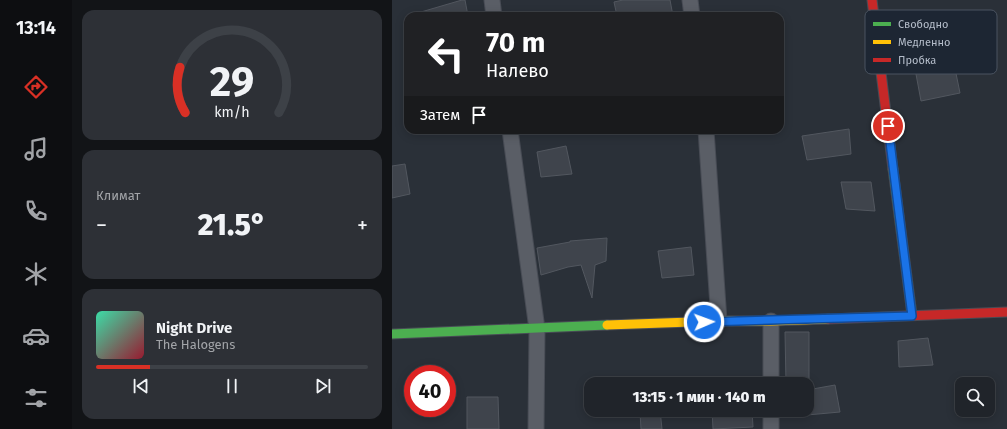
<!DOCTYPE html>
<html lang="ru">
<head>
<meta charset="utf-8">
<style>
	body { margin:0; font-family:"Fira Sans",sans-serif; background:#2d3036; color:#f1f3f6; height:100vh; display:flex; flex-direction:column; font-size:15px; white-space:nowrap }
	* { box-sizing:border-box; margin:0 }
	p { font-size:13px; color:#a2a4a8 }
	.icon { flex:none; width:22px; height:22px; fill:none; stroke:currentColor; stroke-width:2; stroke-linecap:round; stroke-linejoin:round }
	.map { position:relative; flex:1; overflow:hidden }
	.drawer { display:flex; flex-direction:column; gap:10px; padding:10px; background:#121417; width:320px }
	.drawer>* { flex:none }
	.hud { position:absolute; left:12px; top:12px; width:380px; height:122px; border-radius:12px; box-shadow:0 2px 10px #0003,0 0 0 1px #3d4147; background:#202124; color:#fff; overflow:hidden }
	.fabs { position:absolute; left:563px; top:377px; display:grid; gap:8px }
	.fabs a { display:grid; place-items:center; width:40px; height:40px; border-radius:8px; background:#20242a; box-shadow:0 2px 10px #0003,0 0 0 1px #3d4147; font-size:20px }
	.speed { position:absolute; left:12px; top:365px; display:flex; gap:8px; font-size:20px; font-weight:700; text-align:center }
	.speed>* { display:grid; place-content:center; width:52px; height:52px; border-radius:50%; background:#20242a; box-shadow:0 2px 10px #0003,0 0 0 1px #3d4147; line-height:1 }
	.speed .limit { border:6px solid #d22; background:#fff; color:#111 }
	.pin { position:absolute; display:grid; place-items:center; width:34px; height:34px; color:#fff; margin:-17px; border:2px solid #fff; border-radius:50%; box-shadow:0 1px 4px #0007 }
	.me { position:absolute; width:44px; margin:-22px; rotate:88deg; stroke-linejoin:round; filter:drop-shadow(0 0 3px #0008) }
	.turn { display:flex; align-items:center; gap:14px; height:84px; padding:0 16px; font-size:18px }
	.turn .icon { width:52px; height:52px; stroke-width:2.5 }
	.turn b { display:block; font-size:28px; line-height:34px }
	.then { display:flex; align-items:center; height:38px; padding:0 16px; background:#0003; gap:8px; font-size:15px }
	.big { font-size:30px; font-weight:800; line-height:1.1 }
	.drawer .widget { flex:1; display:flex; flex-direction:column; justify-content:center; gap:6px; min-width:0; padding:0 14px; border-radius:12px; background:#2d3036 }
	.drawer .dial { align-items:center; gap:0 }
	.dial svg { height:104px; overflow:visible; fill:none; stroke:#3d4147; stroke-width:7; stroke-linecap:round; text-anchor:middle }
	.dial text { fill:#f1f3f6; stroke:none }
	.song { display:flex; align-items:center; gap:12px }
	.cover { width:48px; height:48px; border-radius:6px; background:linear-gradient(135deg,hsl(160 70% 55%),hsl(350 70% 35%)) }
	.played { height:4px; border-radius:2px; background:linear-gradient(90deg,#d93025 20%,#3d4147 20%) }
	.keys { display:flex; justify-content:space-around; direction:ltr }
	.heat { display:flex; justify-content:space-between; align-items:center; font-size:22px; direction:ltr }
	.trip { position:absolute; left:192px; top:377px; width:230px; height:40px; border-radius:12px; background:#20242a; box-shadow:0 2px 10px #0003,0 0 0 1px #3d4147; font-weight:800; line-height:40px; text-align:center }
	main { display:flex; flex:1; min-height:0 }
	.menu { display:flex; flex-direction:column; width:72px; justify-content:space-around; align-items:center; background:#0d0e11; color:#a2a4a8 }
	.menu .icon { width:28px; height:28px }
	.menu .active { color:#d93025 }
	.menu b { font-size:18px; color:#f1f3f6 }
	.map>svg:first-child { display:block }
	.building { fill:#3f444c; stroke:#52575f }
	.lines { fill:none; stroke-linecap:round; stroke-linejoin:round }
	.street-casing { stroke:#484c55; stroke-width:17 }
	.fast-casing { stroke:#484c55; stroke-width:11 }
	.slow-casing { stroke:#484c55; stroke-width:11 }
	.jam-casing { stroke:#484c55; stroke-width:11 }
	.street { stroke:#5a5e66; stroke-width:15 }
	.fast { stroke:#4caf50; stroke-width:9 }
	.slow { stroke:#ffc107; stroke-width:9 }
	.jam { stroke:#c62828; stroke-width:9 }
	.route-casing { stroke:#114b97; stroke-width:10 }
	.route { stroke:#1a73e8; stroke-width:7 }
	.key { fill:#1d2633; stroke:#4a5360; stroke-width:1 }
	.key-label { font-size:11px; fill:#b4bcc9 }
</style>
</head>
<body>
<main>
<nav class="menu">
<b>13:14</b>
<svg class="icon active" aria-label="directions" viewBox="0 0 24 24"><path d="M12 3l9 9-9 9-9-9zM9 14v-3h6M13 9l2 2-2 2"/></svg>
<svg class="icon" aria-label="music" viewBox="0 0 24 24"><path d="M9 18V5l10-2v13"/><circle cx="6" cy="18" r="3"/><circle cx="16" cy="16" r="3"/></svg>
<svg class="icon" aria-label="phone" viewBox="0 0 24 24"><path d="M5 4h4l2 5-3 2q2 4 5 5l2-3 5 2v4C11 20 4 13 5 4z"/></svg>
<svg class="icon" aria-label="climate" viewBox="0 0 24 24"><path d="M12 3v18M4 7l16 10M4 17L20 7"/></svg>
<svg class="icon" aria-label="car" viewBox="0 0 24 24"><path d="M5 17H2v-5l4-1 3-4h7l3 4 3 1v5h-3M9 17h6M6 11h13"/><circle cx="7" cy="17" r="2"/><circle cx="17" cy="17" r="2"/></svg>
<svg class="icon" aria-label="filters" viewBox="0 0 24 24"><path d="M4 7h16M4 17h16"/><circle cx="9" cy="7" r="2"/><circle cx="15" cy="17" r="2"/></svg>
</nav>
<section class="drawer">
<div class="widget dial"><svg viewBox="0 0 100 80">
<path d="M14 69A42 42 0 1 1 86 69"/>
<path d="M14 69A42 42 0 0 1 10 34" stroke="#d93025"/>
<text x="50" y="56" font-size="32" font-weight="700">29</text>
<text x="50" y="72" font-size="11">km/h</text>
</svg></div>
<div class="widget"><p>Климат</p>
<div class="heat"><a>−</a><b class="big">21.5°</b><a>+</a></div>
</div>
<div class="widget">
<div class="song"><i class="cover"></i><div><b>Night Drive</b><p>The Halogens</p></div></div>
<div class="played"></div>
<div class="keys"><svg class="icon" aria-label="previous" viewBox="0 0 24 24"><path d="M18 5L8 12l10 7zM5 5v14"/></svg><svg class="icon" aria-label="pause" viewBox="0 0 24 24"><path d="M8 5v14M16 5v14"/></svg><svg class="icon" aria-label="next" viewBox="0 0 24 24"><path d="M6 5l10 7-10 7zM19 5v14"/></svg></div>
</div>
</section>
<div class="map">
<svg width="615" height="429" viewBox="0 0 615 429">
	<rect width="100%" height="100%" fill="#2a3038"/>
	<g class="building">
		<polygon points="70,0 73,0 76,16 29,16 29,12"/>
		<polygon points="231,0 278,0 281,16 225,16 222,2"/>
		<polygon points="559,49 568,93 529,101 521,58"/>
		<polygon points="457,129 459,154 415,160 410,136"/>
		<polygon points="174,146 180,174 149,177 145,152"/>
		<polygon points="13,164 18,194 0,198 0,166"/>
		<polygon points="449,182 479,182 483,211 454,209"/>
		<polygon points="215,238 214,261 203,265 200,298 189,265 176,267 149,275 145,248 178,242 178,241"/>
		<polygon points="299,247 302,275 270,278 266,251"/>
		<polygon points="393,332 417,332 417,380 394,383"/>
		<polygon points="536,338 541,365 507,367 506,341"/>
		<polygon points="443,385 448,412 415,415 415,390"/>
		<polygon points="75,397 106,397 107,429 75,429"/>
		<polygon points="268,410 270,429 249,429 248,412"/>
		<polygon points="320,410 360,410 361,427 321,429"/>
	</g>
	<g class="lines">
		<g class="street-casing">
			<g id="street">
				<polyline points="100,0 102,16"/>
				<polyline points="298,0 300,16"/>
				<polyline points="118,130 145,329 144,429"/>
				<polyline points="314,130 327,321"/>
				<polyline points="379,384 379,321"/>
				<polyline points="379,429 379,410"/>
			</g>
		</g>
		<g class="fast-casing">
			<g id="fast">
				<polyline points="501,169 520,315"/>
				<polyline points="0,334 215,325"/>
			</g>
		</g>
		<g class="slow-casing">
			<polyline id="slow" points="215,325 327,321 379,321 436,319"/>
		</g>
		<g class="jam-casing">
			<g id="jam">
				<polyline points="480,0 501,169"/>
				<polyline points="436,319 615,312"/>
			</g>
		</g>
		<use href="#street" class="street"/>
		<use href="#fast" class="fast"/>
		<use href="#slow" class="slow"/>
		<use href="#jam" class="jam"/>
	</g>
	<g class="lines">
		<g class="route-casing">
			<polyline id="route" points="312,322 520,316 496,126"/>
		</g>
		<use href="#route" class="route"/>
	</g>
	<rect x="473" y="10" width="132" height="64" rx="6" class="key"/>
	<rect x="481" y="22" width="18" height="4" fill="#4caf50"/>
	<rect x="481" y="40" width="18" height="4" fill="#ffc107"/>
	<rect x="481" y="58" width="18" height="4" fill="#c62828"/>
	<g class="key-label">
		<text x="506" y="28">Свободно</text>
		<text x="506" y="46">Медленно</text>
		<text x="506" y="64">Пробка</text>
	</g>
</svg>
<div class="fabs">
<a><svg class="icon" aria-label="search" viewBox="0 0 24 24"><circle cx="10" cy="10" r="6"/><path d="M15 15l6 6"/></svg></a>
</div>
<div class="speed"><div class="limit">40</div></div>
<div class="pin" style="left:496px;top:126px;background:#d93025"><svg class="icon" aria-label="arrive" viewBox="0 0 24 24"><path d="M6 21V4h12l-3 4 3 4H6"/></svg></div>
<svg class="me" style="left:312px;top:322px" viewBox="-20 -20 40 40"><circle r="17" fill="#1a73e8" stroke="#fff" stroke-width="3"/><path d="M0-11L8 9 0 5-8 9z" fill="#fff"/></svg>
<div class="trip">13:15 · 1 мин · 140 m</div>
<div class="hud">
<div class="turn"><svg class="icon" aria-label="left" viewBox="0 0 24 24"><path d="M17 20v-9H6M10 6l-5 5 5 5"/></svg><div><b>70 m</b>Налево</div></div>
<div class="then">Затем<svg class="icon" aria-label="arrive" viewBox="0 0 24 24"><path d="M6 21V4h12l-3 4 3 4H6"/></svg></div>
</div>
</div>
</main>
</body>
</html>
